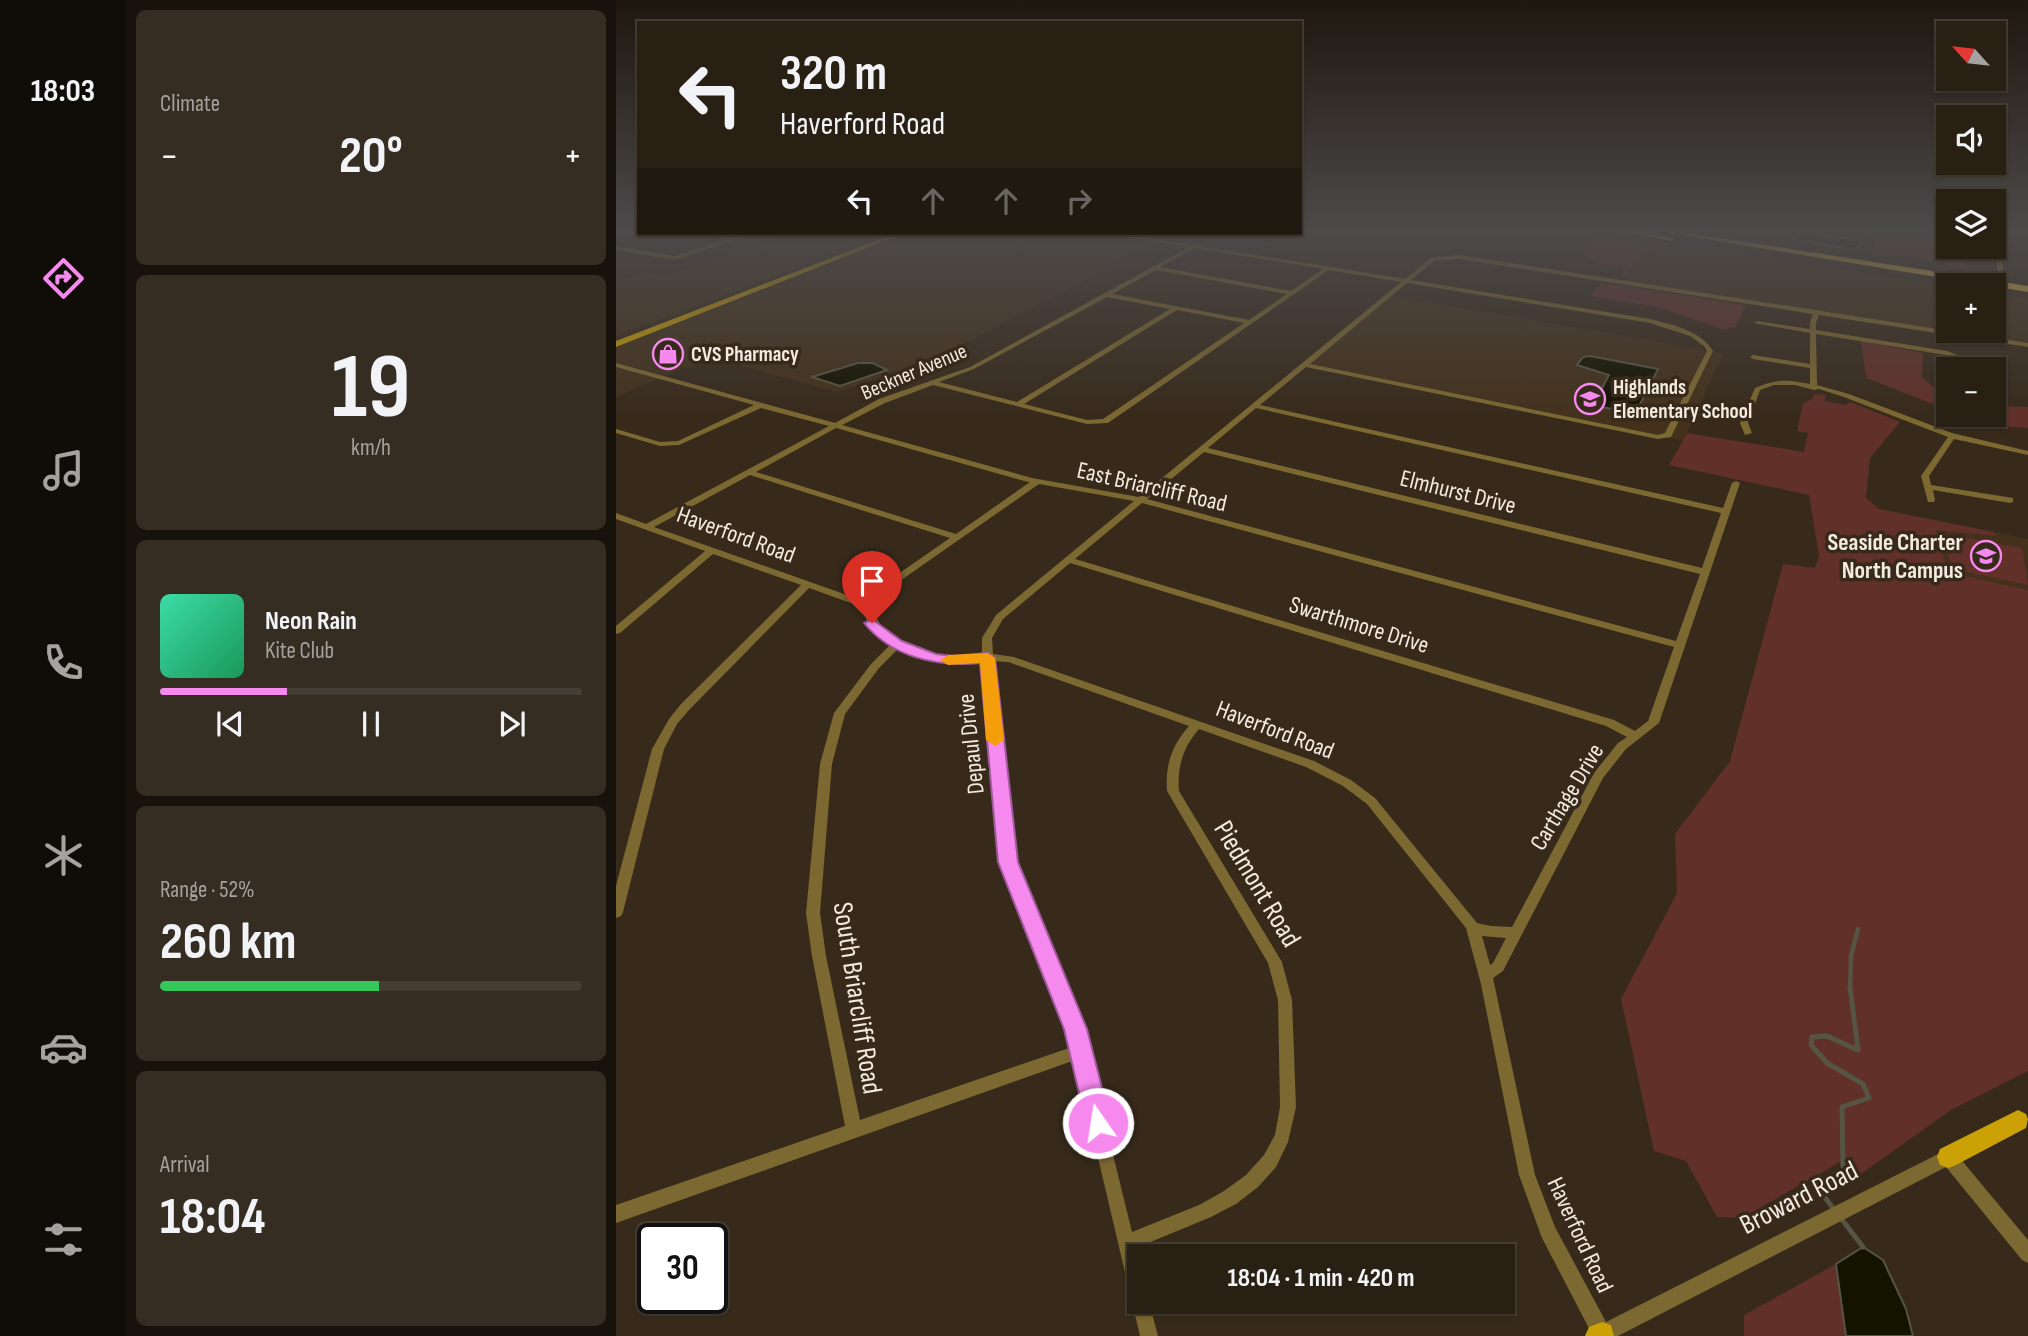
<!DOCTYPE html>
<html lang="en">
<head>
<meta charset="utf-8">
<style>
	body { margin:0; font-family:"Sofia Sans Condensed",sans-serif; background:#352d22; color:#f1f3f6; height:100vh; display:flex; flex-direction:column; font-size:26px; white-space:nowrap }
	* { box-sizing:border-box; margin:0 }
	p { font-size:23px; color:#a5a3a0 }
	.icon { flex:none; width:38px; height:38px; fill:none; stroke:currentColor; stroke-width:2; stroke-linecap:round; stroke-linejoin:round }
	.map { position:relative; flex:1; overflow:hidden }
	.panel { display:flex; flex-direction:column; gap:10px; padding:10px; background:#17120b; width:490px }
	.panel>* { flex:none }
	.banner { position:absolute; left:21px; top:21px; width:665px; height:214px; border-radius:0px; box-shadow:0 2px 5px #0004,0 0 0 2px #453e34; background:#292014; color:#f1f3f6; overflow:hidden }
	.needle { width:46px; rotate:297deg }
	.tools { position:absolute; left:1320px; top:21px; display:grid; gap:14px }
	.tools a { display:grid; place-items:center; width:70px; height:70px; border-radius:0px; background:#292014; box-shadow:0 2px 5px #0004,0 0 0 2px #453e34; font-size:35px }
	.speed { position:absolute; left:21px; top:1223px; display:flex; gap:14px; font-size:35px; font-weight:700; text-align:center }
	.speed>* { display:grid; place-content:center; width:91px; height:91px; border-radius:50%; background:#292014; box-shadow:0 2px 5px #0004,0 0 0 2px #453e34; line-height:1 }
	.speed .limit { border:4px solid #111; border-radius:10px; background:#fff; color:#111 }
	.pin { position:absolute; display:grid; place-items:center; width:60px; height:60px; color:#fff; margin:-72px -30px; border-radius:50% 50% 50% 0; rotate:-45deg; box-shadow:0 0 7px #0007 }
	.pin .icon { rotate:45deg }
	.me { position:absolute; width:77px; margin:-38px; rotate:347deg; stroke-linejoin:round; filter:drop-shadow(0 0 5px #0008) }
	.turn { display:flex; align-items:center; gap:24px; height:147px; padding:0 28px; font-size:32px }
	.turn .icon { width:91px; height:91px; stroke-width:2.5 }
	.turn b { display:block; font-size:49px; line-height:60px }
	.lanes { display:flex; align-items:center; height:66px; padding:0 28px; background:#0003; justify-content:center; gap:35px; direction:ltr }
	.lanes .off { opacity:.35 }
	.big { font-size:52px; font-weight:700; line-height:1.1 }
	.panel .widget { flex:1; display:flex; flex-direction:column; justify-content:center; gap:10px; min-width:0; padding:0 24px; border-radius:10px; background:#352d22 }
	.panel .dial { align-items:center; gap:0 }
	.dial b { font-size:91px; line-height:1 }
	.song { display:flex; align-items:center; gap:21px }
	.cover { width:84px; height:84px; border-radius:10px; background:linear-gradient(135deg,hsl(160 70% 55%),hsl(150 70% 35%)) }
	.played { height:7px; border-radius:4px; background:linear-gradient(90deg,#f689ee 30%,#453e34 30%) }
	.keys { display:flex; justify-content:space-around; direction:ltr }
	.heat { display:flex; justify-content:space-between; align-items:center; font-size:38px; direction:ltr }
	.charge { height:10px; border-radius:5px; background:linear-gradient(90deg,#34c759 52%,#453e34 0) }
	.trip { position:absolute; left:511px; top:1244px; width:388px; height:70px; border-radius:0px; background:#292014; box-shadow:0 2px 5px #0004,0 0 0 2px #453e34; font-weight:700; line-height:70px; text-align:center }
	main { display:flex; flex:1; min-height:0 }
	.tabs { display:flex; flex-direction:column; width:126px; justify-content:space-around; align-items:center; background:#100d08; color:#a5a3a0 }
	.tabs .icon { width:49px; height:49px }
	.tabs .current { color:#f689ee }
	.tabs b { font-size:32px; color:#f1f3f6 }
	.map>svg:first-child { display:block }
	.built { fill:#43311c }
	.green { fill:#613029 }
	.water { fill:#131300; stroke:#565443; stroke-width:2 }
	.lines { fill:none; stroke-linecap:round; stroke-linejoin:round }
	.stream-far1 { stroke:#565443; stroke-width:4.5 }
	.stream { stroke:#565443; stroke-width:5 }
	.minor { fill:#7c6831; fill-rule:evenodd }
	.major { fill:#cba105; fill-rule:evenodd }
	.highway { fill:#e1ba45; fill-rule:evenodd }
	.route { fill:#f689ee; stroke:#a0599b; stroke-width:2 }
	.slow { fill:#f59e0b }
	.labels { text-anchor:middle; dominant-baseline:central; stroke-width:7; stroke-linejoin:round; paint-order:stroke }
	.far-poi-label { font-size:21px; font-weight:bold; fill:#f3eae0; stroke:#372a1b; text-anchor:start }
	.far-street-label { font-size:21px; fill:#f3eae0; stroke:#372a1b }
	.street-label { font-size:24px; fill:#f3eae0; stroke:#372a1b }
	.poi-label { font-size:24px; font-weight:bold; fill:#f3eae0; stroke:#372a1b; text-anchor:end }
	.near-street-label { font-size:28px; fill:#f3eae0; stroke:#372a1b }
</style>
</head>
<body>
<main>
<nav class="tabs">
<b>18:03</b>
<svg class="icon current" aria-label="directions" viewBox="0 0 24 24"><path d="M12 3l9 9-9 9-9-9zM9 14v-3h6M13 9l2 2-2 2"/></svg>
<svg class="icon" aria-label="music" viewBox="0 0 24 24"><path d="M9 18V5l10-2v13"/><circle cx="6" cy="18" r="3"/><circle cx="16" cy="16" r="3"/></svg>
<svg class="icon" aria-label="phone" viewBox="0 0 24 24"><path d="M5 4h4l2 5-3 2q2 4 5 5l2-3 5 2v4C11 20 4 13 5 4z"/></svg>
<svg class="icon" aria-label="climate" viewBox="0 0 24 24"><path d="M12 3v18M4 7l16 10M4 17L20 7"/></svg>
<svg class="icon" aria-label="car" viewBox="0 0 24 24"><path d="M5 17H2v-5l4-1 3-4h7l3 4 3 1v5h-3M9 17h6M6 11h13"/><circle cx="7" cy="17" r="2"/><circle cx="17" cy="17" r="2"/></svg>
<svg class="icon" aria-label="filters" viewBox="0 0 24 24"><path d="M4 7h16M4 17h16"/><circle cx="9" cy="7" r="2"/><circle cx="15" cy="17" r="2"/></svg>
</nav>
<section class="panel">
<div class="widget"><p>Climate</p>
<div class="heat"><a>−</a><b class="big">20°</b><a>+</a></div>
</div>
<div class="widget dial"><b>19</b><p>km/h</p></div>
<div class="widget">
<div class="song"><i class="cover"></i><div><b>Neon Rain</b><p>Kite Club</p></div></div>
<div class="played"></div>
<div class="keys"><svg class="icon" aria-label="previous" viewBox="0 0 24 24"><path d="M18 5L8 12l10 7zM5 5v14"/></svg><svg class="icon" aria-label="pause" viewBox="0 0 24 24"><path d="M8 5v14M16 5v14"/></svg><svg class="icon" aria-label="next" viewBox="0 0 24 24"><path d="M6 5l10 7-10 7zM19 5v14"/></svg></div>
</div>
<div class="widget"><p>Range · 52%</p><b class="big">260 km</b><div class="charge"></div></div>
<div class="widget"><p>Arrival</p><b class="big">18:04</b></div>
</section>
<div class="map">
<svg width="1412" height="1336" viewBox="0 0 1412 1336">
	<rect width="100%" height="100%" fill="#372a1b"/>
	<g class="built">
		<polygon points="175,233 272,233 0,336 0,282 29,272 49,276"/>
		<polygon points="294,233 487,233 543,242 314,361 221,392 99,359 60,371 0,397 0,347"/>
		<polygon points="1050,242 1332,286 1332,331 1377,331 1377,293 1412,298 1412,344 1005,281 1028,250"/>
		<polygon points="776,296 1108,353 1067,441 693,364"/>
		<polygon points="1319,529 1379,535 1378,532 1412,539 1412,590 1332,572"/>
	</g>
	<g class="green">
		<polygon points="1229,231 1310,231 1315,234 1317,242 1332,245 1334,252 1347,256 1352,270 1301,257 1257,253 1259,238"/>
		<polygon points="975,235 1042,245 1028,251 1009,276 1005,275 1008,268 984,264 974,257 974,254 966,252"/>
		<polygon points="985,283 1130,305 1119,328 1111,327 1109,330 1041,307 975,296"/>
		<polygon points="1245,341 1307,353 1306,377 1320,389 1332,394 1332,410 1250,378"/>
		<polygon points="1198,394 1209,395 1209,401 1230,405 1234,402 1284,422 1254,458 1250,498 1263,509 1378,532 1380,536 1320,530 1332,572 1412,590 1412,1071 1335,1110 1242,1176 1235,1156 1126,1218 1101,1217 1070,1161 1038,1151 1005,999 1061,893 1059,834 1114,761 1167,564 1199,568 1203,556 1193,495 1053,465 1071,433 1188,452 1192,433 1181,431 1187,403 1196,399"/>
		<polygon points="1377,406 1412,407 1412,428 1386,426 1348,415 1377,415"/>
		<polygon points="1324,533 1406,548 1412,585 1337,569"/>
		<polygon points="1220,1264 1230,1336 1128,1336 1128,1315"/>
	</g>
	<g class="water">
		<polygon points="1183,232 1241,240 1247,242 1241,248 1234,249 1176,239"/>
		<polygon points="974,356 1042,369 1019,414 977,405 993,375 961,365 967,357"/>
		<polygon points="242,363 257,363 271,370 224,386 196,377"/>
		<polygon points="1247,1247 1267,1260 1290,1309 1297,1336 1230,1336 1220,1264"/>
	</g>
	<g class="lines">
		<polyline class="stream-far1" points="1234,989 1235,956 1242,929"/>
		<g class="stream">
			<polyline points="1217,1208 1200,1186 1227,1169 1226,1107 1253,1098 1247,1084 1211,1063 1195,1045 1196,1037 1211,1036 1242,1050 1234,987"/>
			<polyline points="1224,1217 1247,1247"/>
		</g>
		<g class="minor">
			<polygon points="739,231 757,234 754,236 741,234"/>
			<polygon points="1378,231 1384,231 1387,270 1384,272 1381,270"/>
			<path d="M 83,233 C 94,233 107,239 118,238 C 126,237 132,233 141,233 L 58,260 L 0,250 L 0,246 L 58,256 L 111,240 Z"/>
			<path d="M 492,233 L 502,233 L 789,279 L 815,258 L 843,255 L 1412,343 L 1412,347 L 1203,315 L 1200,323 L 1200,330 L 1331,351 L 1355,360 L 1365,368 L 1366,369 L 1359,369 L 1351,362 L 1330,355 L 1200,334 L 1201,385 L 1233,394 L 1336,433 L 1412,451 L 1412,455 L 1338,439 L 1313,476 L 1315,485 L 1397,498 L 1397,502 L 1394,503 L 1317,490 L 1319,500 L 1318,502 L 1312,502 L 1305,476 L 1332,437 L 1228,397 L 1203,389 L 1198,390 L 1179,385 L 1158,385 L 1144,390 L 1132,423 L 1136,433 L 1129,435 L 1124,423 L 1139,388 C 1160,379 1172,379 1194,384 L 1194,368 L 1137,359 L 1134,357 L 1137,355 L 1194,364 L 1194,333 L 1138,323 L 1141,321 L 1194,329 L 1194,323 L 1197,314 L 843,259 L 818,261 L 795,280 L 1034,319 C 1057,325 1084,330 1097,351 L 1055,437 L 1042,439 L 690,367 L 644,405 L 1107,508 L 1116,483 L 1120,481 L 1124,483 L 1043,723 L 1010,749 L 987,778 L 887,971 L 877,978 L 919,1175 L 939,1227 L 990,1322 L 1332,1149 L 1338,1151 L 1412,1240 L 1412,1263 L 1406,1260 L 1330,1167 L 1002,1336 L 977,1336 L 926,1238 L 903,1175 L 865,984 L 850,928 L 751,804 L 727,786 L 690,767 L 583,729 C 567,748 561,766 563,791 L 666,962 L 676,1000 L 680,1107 L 672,1142 L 660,1167 L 642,1187 L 620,1204 L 595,1217 L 520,1248 L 523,1262 L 523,1302 L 533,1302 L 542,1336 L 524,1336 L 459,1060 L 0,1223 L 0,1205 L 229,1126 L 196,956 L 190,913 L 204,764 L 218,713 L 255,664 L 274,645 C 260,635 250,624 246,607 L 193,588 L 73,710 L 61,724 L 48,749 L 7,912 L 5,916 L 0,918 L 0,886 L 36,749 L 53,719 L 65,704 L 185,585 L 97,554 L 4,633 L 0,634 L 0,626 L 89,551 L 0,519 L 0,513 L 30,524 L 213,426 L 145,408 L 63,445 L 44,446 L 0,433 L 0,429 L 44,442 L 62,441 L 138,405 L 0,367 L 0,363 L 219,423 L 263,399 L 354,367 L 573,247 L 494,235 ZM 579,248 L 707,269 L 675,291 L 544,267 ZM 540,270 L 671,294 L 633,320 L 496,294 ZM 713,270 L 785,282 L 523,497 L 416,478 L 226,425 L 269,403 L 317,385 L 471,424 L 492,423 ZM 791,283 L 1034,323 L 1074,336 L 1088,346 L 1091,351 L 1049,433 L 1042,435 L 694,364 ZM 491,297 L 554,309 L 401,402 L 323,382 L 358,369 ZM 561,310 L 628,323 L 487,419 L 471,420 L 408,404 ZM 640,408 L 1105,513 L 1086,568 L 592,448 ZM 220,428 L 412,482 L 414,482 L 340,534 L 140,472 ZM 588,452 L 1084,574 L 1060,641 L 531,499 ZM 134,475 L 334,538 L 262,588 L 248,601 L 38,527 ZM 423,484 L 518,501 L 380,615 L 366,638 L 366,655 C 355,656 344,658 333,657 C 300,656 265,639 255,605 L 268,592 ZM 526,503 L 1058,647 L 1032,721 L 1019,731 L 998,720 L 459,559 ZM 454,563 L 990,726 L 1011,737 L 1002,743 L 978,773 L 896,927 L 875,926 L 861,923 L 759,798 L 735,780 L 698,761 L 398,657 L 377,654 L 376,638 L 387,619 ZM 282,649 C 312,664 334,665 367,662 L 386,862 L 452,1029 L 456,1047 L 244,1120 L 210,956 L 204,913 L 216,764 L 229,714 L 263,668 ZM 377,661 L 392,662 L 573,726 C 556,745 549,765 551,791 L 652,963 L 662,1000 L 664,1107 L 659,1135 L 648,1155 L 630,1175 L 608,1191 L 583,1205 L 516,1232 L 472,1053 L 474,1050 L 398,862 ZM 866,936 L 890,938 L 877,963 L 874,965 Z"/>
		</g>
		<g class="major">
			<polygon points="280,233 289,233 0,347 0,341"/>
			<polygon points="1402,1110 1410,1114 1412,1119 1410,1128 1340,1165 1332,1168 1324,1165 1321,1157 1324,1149"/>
			<polygon points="986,1322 995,1325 998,1336 969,1336 973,1327"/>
		</g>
		<g class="highway">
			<polygon points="1002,231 1021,231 1059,239 1055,241"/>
			<polygon points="1040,231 1059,231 1412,286 1412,292"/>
		</g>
	</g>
	<linearGradient id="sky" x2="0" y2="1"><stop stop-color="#1e170f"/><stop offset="0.55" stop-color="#4d4a4a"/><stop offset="1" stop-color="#4d4a4a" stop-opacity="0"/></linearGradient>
	<rect width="1412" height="418" fill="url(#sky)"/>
	<path class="route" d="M 256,619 L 286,641 L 320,654 L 337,656 L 372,653 L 379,658 L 402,862 L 471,1029 L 495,1123 L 491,1131 L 482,1135 L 474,1131 L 470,1123 L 448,1029 L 382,862 L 364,663 C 322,667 276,658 248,623 Z"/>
	<polygon class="slow" points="372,653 379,658 388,740 379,746 370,740 364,663 332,665 324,660 332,655"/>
	<defs>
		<g id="shop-ring" transform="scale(1.575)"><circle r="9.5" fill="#372a1b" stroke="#f689ee" stroke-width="1.5"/><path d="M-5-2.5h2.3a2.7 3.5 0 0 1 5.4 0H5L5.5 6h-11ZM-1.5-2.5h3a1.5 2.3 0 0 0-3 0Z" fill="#f689ee"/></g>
		<g id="school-ring" transform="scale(1.575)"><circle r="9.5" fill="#372a1b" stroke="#f689ee" stroke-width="1.5"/><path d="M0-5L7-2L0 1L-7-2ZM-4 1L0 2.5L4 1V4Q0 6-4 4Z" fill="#f689ee"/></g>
	</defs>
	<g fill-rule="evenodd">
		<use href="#shop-ring" x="52" y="354"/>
		<use href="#school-ring" x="974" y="399"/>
		<use href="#school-ring" x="1370" y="556"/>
	</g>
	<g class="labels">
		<g class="far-poi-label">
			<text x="75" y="354">CVS Pharmacy</text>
			<text x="997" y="387">Highlands<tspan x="997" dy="24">Elementary School</tspan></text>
		</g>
		<g class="far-street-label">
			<text transform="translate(298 372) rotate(-23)">Beckner Avenue</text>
		</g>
		<g class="street-label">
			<text transform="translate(536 487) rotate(13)">East Briarcliff Road</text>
			<text transform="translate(842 492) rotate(14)">Elmhurst Drive</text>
			<text transform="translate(120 535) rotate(20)">Haverford Road</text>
			<text transform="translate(743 625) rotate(17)">Swarthmore Drive</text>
			<text transform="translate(659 730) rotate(21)">Haverford Road</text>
			<text transform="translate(355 744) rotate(-96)">Depaul Drive</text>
			<text transform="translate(951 797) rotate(-59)">Carthage Drive</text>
			<text transform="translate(964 1235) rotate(65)">Haverford Road</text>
		</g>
		<g class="poi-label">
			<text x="1347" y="542">Seaside Charter<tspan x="1347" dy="28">North Campus</tspan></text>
		</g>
		<g class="near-street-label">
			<text transform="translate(641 884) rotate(59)">Piedmont Road</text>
			<text transform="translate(241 998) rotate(81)">South Briarcliff Road</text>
			<text transform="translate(1183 1198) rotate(-27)">Broward Road</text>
		</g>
	</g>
</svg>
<div class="tools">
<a><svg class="needle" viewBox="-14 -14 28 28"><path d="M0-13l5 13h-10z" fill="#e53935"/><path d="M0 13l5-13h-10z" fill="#a5a3a0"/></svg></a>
<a><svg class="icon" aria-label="sound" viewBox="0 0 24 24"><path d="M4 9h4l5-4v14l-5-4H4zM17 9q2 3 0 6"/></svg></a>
<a><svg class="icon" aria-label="layers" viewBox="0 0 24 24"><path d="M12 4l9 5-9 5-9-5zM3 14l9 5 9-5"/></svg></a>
<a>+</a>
<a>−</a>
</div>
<div class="speed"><div class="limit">30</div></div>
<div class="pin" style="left:256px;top:623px;background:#d93025"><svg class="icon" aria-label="arrive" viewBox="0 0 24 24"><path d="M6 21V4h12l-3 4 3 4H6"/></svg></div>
<svg class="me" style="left:482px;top:1123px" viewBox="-20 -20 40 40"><circle r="17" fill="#f689ee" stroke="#fff" stroke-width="3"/><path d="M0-11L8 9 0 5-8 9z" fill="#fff"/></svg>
<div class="trip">18:04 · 1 min · 420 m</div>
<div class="banner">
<div class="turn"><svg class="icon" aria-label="left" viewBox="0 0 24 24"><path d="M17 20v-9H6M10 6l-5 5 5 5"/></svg><div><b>320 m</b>Haverford Road</div></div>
<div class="lanes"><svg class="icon" aria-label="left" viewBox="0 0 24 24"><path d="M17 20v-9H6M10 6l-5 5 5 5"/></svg><svg class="icon off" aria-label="ahead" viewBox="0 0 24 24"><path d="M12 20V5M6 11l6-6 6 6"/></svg><svg class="icon off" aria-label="ahead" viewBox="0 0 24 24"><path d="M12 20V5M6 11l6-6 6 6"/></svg><svg class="icon off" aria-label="right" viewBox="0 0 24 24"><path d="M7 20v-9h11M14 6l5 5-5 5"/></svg></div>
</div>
</div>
</main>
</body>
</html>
